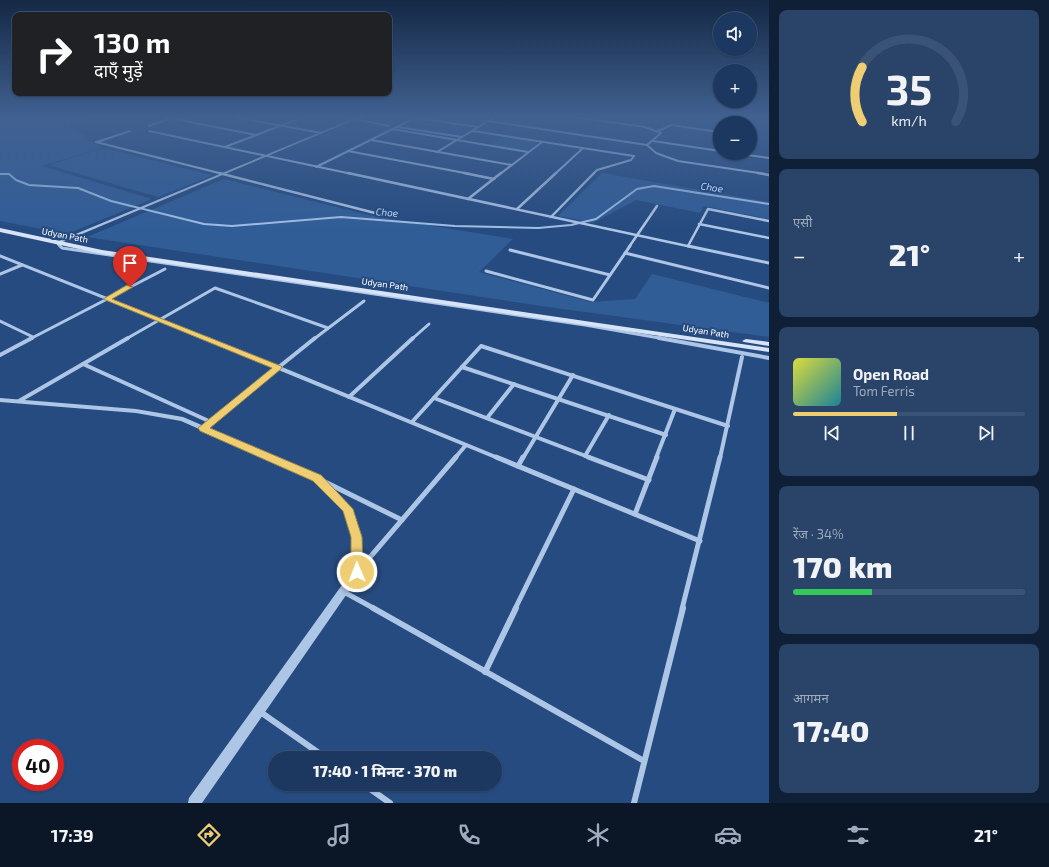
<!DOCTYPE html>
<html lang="hi">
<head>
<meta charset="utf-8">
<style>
	body { margin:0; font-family:"Exo 2","Noto Sans Devanagari",sans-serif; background:#294369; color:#f1f3f6; height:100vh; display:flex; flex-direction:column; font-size:15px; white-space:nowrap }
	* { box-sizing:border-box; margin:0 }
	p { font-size:13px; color:#a0acbd }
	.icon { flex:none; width:22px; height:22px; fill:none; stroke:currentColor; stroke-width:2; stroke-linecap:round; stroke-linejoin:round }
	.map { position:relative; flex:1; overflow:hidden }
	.sheet { display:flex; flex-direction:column; gap:10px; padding:10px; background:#0f1f35; width:280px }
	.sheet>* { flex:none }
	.top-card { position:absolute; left:12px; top:12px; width:380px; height:84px; border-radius:8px; box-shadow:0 1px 3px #0004,0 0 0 1px #3a5275; background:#202124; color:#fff; overflow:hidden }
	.controls { position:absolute; left:713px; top:12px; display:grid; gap:8px }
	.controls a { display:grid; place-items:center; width:44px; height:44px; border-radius:50%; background:#1c3860; box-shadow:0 1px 3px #0004,0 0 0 1px #3a5275; font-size:20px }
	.speed { position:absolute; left:12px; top:739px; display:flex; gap:8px; font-size:20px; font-weight:700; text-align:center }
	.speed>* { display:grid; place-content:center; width:52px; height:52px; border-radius:50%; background:#1c3860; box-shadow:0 1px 3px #0004,0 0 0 1px #3a5275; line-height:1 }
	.speed .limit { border:6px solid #d22; background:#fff; color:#111 }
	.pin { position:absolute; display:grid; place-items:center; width:34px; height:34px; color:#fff; margin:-41px -17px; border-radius:50% 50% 50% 0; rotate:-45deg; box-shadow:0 0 4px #0007 }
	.pin .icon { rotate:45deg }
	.me { position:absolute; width:44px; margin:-22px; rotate:359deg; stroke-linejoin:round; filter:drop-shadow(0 0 3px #0008) }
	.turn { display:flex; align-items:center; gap:14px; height:84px; padding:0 16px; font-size:18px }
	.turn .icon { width:52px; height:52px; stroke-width:2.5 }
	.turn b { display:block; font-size:28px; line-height:34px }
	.big { font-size:30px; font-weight:800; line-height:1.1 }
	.sheet .card { flex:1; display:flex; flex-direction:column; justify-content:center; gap:6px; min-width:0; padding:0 14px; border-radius:8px; background:#294369 }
	.sheet .dial { align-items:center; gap:0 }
	.dial svg { height:104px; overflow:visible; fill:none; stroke:#3a5275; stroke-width:7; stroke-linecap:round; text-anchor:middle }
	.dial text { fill:#f1f3f6; stroke:none }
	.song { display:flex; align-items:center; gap:12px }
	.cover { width:48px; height:48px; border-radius:6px; background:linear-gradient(135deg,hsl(60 70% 55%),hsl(190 70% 35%)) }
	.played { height:4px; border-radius:2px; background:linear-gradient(90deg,#efce73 45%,#3a5275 45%) }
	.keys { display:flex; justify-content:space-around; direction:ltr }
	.heat { display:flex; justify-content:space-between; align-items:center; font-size:22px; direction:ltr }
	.charge { height:6px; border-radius:3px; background:linear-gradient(90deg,#34c759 34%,#3a5275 0) }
	.trip { position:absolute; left:268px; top:751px; width:234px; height:40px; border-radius:20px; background:#1c3860; box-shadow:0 1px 3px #0004,0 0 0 1px #3a5275; font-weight:800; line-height:40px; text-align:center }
	.tab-bar { display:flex; height:64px; justify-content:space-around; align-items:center; background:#0b1626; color:#a0acbd }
	.tab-bar .icon { width:28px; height:28px }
	.tab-bar .active { color:#efce73 }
	.tab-bar b { font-size:18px; color:#f1f3f6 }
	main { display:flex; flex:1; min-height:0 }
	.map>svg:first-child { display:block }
	.green { fill:#315d97 }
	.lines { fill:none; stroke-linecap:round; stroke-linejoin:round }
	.stream-far1 { stroke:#a2c0e6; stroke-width:1.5 }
	.stream { stroke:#a2c0e6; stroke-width:2 }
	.minor-far5 { stroke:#aec6e6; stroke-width:2 }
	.minor-far4 { stroke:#aec6e6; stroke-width:2.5 }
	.minor-far3 { stroke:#aec6e6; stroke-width:3 }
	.minor-far2 { stroke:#aec6e6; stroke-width:4 }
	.minor-far1 { stroke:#aec6e6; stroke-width:5 }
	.minor { stroke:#aec6e6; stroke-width:6 }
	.tertiary { fill:#aec6e6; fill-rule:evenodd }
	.secondary { fill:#d7e3f6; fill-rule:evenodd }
	.route { fill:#efce73; stroke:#9b864b }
	.labels { text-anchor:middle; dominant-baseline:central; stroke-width:4; stroke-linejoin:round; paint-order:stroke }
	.far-street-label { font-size:9px; fill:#fff; stroke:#264b80 }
	.far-water-label { font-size:10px; font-style:italic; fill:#b9d0ee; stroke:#264b80 }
</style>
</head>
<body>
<main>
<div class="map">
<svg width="769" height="803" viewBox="0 0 769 803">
	<rect width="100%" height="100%" fill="#264b80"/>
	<g class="green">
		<polygon points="0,117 94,117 94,119 70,121 70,124 86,138 102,148 42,166 152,199 67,234 0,221"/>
		<polygon points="504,136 538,142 526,151 491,145"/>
		<polygon points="104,148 211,175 211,176 158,197 49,165"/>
		<polygon points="602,173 769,202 769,219 704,206 700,213 636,200 593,223 558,216"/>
		<polygon points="224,179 373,216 513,239 479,272 591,302 635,299 652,274 769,303 769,337 548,307 87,237"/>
	</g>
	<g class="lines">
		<g class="stream-far1">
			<polyline points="0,119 11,117"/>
			<polyline points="0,174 9,174"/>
		</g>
		<polyline class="stream" points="0,174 9,174 16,180 29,185 78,188 111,201 204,224 232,226 341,217 455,226 538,228 571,225 596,219 637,189 654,186 769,204"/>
		<g class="minor-far5">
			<polyline points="235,117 321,133"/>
			<polyline points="575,117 645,127 661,133 647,145"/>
			<polyline points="170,118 256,135"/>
			<polyline points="416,118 478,127"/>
			<polyline points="355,119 389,126"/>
			<polyline points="488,121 647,145 656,153 678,161 765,174"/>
			<polyline points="149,126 172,118"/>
			<polyline points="398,127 462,137"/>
			<polyline points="392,129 528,152"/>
			<polyline points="149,131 352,174"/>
			<polyline points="473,131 634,156"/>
			<polyline points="658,131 671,125 719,132"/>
			<polyline points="371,140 512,165"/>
			<polyline points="653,141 720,151"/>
			<polyline points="96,142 223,174"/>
			<polyline points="97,142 130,131"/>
			<polyline points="225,147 303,117"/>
			<polyline points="348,151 470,174"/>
			<polyline points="437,152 495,117"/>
			<polyline points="733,153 769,158"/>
			<polyline points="316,167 417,117"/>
			<polyline points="500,174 542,142"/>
			<polyline points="555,174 583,148"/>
			<polyline points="593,174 597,170 631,160 634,156"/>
		</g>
		<g class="minor-far4">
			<polyline points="219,173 375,213"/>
			<polyline points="348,173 692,247"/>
			<polyline points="464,173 494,179"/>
			<polyline points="758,173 769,175"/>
			<polyline points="468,199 501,173"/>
			<polyline points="517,209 556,173"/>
			<polyline points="551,217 594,173"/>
			<polyline points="699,224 769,238"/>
			<polyline points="58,244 61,247"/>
			<polyline points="688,246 708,209 769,221"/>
			<polyline points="629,247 657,206"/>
		</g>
		<g class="minor-far3">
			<polyline points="60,246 62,248 585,325 665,339"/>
			<polyline points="688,246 769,263"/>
			<polyline points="510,250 610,275"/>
			<polyline points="625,253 769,288"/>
			<polyline points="0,256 208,339"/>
			<polyline points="486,271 593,300 630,246"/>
			<polyline points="0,274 22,265"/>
			<polyline points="0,321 33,337"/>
			<polyline points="30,339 165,269"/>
			<polyline points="126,339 215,288 328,328"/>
			<polyline points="314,339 364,301"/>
			<polyline points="412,339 429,324"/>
		</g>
		<g class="minor-far2">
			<polyline points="206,338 498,458"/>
			<polyline points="659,338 769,358"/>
			<polyline points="0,355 32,338"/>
			<polyline points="83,364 211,422"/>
			<polyline points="462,367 666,435"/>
			<polyline points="349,397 413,338"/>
			<polyline points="434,398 591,458"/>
			<polyline points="19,401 128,338"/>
			<polyline points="487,418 514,384"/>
			<polyline points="412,422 481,346 728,426"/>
			<polyline points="203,428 315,338"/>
			<polyline points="585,456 609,415"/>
			<polyline points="455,458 466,445"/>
			<polyline points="523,458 573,375"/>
			<polyline points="656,458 675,409"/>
			<polyline points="720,458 742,357"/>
		</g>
		<g class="minor-far1">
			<polyline points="496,457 700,541"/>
			<polyline points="588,457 649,480"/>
			<polyline points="518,466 523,457"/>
			<polyline points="323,481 402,520"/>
			<polyline points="635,514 657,457"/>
			<polyline points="359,570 456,457"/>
			<polyline points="344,592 375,609"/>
			<polyline points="515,609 574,489"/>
			<polyline points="682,609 720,457"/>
		</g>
		<g class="minor">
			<polyline points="373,608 644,761"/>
			<polyline points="485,672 516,608"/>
			<polyline points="259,711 326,758"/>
			<polyline points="363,784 390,803"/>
			<polyline points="634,803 683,608"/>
		</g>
		<g class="tertiary">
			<polygon points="357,117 361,117 58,244 54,243"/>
			<polygon points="0,398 136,409 183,417 320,476 351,509 360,537 362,572 360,575 202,803 188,803 189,798 352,571 352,537 343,511 314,480 181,421 136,413 0,402"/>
		</g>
		<g class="secondary">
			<polygon points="0,228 102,250 769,348 769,352 102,254 0,232"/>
			<polygon points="746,339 769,342 769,346 744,342 742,341"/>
		</g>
	</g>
	<linearGradient id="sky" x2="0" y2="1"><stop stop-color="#152946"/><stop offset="0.51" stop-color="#416191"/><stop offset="1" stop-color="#416191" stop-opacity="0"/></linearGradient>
	<rect width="769" height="230" fill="url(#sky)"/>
	<polygon class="route" points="127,285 133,287 112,299 281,366 282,367 281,369 210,428 321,475 353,509 362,537 363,572 361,576 357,578 353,576 351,572 351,537 343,511 313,481 200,431 198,428 272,368 103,299"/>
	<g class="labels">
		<g class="far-street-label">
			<text transform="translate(65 235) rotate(11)">Udyan Path</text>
			<text transform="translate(385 284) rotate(8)">Udyan Path</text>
			<text transform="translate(706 331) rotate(9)">Udyan Path</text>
		</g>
		<g class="far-water-label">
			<text transform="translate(712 187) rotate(9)">Choe</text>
			<text transform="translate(387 212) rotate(4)">Choe</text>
		</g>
	</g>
</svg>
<div class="controls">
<a><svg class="icon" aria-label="sound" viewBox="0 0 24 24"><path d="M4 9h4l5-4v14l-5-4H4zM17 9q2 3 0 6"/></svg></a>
<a>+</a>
<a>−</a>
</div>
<div class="speed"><div class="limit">40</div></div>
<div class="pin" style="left:130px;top:287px;background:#d93025"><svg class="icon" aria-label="arrive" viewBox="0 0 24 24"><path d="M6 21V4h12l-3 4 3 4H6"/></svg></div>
<svg class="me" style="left:357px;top:572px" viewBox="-20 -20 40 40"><circle r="17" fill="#efce73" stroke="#fff" stroke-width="3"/><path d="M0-11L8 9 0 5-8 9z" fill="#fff"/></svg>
<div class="trip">17:40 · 1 मिनट · 370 m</div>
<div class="top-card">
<div class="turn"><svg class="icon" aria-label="right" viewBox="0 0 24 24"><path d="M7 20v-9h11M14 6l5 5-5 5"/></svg><div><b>130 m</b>दाएँ मुड़ें</div></div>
</div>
</div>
<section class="sheet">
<div class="card dial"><svg viewBox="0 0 100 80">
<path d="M14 69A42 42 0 1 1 86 69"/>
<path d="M14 69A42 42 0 0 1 14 27" stroke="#efce73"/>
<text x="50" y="56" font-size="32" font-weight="700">35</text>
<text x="50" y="72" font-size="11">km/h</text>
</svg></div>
<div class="card"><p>एसी</p>
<div class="heat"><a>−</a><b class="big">21°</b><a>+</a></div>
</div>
<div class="card">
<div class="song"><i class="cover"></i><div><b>Open Road</b><p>Tom Ferris</p></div></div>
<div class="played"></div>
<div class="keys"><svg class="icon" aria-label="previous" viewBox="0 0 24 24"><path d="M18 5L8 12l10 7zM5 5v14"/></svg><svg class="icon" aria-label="pause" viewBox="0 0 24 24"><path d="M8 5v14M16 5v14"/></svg><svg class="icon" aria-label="next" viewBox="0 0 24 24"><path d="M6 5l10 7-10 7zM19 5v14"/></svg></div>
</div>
<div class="card"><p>रेंज · 34%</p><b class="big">170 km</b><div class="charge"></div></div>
<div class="card"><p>आगमन</p><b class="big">17:40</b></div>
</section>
</main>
<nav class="tab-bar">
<b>17:39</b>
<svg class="icon active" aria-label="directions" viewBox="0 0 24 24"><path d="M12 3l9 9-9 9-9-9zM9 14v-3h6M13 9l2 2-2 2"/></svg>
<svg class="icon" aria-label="music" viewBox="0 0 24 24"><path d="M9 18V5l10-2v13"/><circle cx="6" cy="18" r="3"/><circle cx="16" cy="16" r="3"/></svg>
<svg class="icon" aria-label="phone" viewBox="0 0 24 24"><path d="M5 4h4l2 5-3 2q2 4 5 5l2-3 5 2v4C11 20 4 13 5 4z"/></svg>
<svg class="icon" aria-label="climate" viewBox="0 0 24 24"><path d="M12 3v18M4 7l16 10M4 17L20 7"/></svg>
<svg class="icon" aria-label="car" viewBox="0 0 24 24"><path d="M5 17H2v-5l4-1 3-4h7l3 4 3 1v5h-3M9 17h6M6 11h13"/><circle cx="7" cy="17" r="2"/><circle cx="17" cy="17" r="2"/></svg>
<svg class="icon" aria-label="filters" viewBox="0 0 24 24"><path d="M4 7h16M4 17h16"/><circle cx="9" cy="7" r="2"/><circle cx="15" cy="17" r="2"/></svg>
<b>21°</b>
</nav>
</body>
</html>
